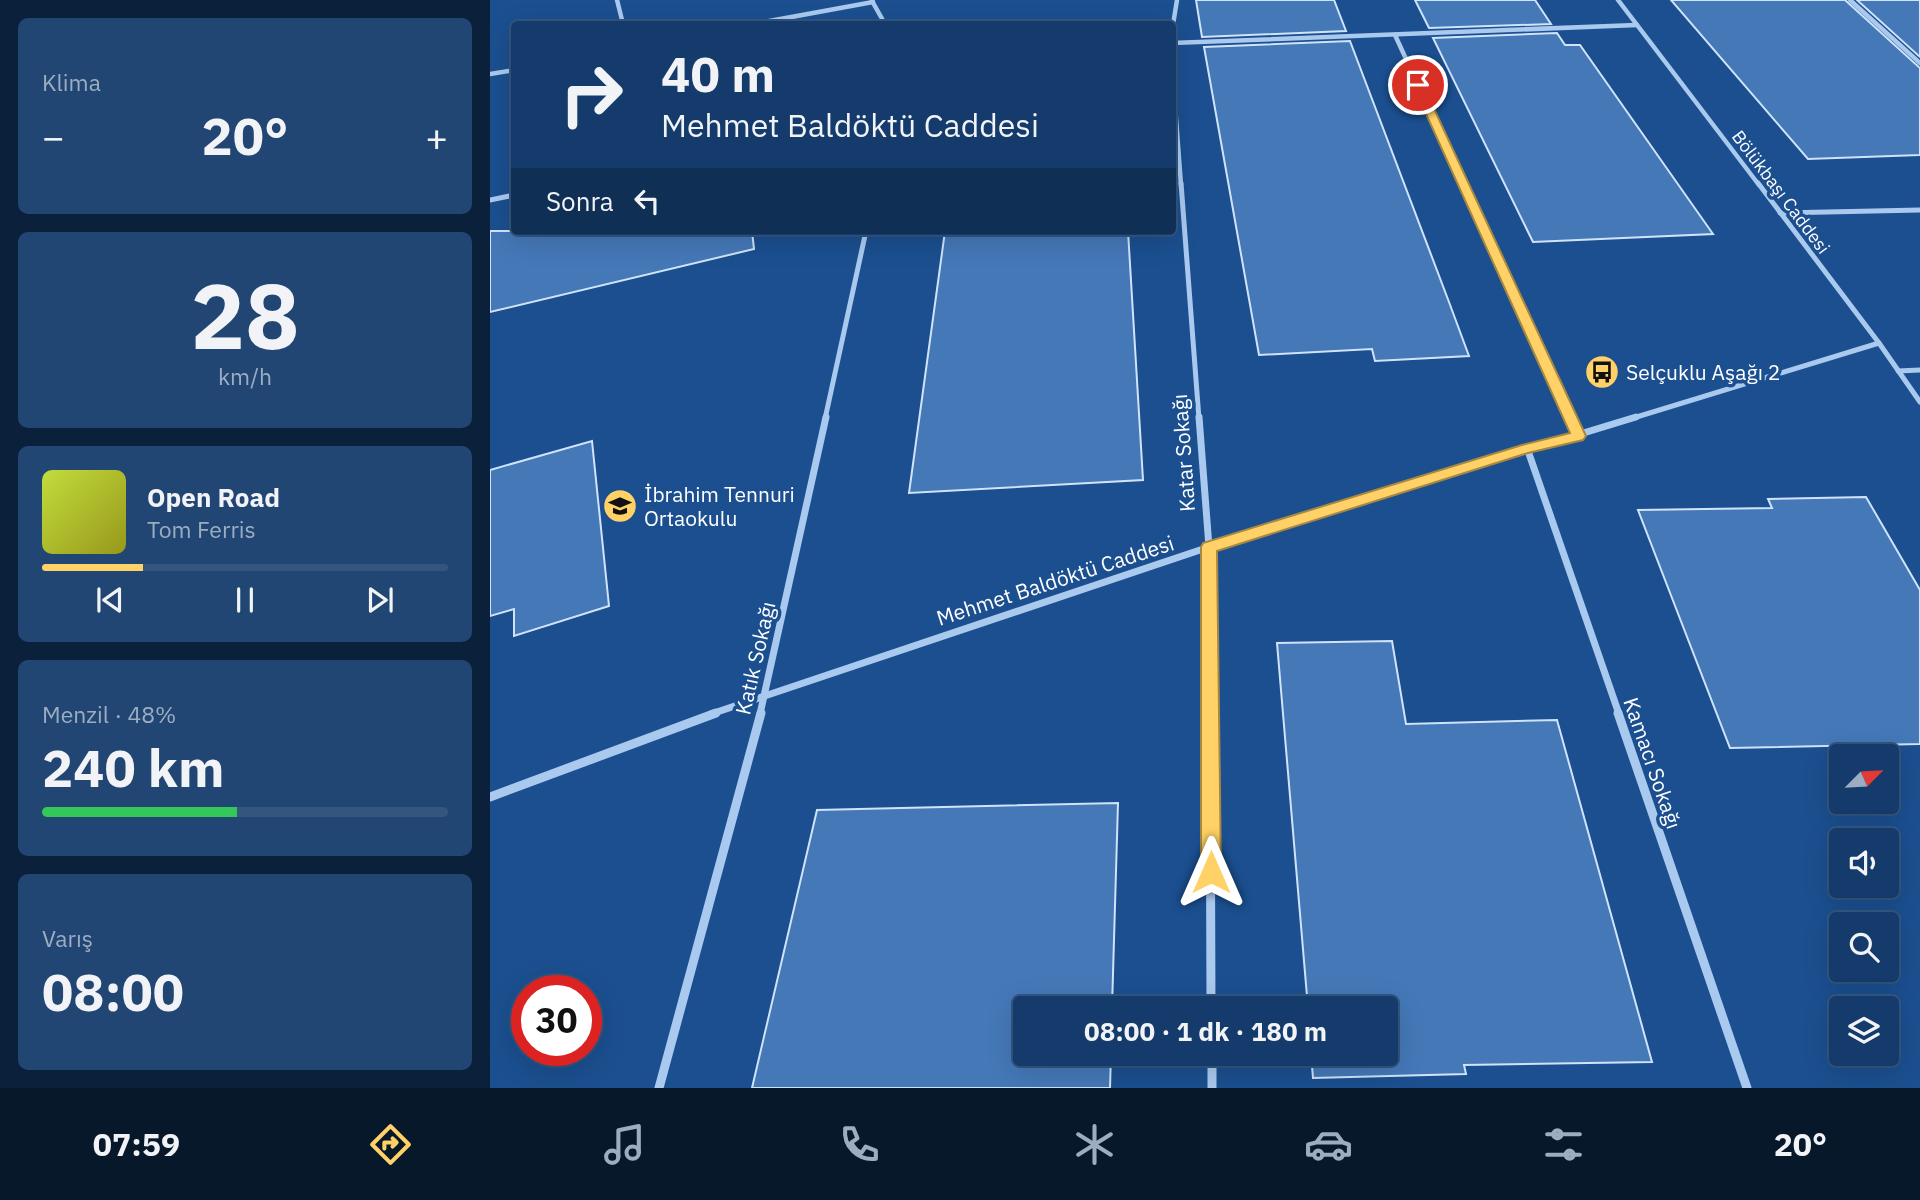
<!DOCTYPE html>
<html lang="tr">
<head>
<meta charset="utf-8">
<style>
	body { margin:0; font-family:"IBM Plex Sans",sans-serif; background:#214673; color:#f1f3f6; height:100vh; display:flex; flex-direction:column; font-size:26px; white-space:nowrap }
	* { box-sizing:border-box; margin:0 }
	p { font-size:23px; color:#9dadc1 }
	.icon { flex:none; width:38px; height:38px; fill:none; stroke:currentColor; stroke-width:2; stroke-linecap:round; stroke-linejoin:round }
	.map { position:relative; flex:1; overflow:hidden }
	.details { display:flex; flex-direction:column; gap:18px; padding:18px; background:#0b203b; width:490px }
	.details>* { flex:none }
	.hud { position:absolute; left:21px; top:21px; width:665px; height:214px; border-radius:7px; box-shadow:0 7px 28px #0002,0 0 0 2px #33557e; background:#143b6b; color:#f1f3f6; overflow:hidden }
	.needle { width:46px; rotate:66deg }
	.buttons { position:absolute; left:1339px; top:744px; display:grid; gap:14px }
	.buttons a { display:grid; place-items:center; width:70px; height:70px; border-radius:7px; background:#143b6b; box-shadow:0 7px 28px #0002,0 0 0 2px #33557e; font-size:35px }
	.speed { position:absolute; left:21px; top:975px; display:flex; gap:14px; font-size:35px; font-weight:700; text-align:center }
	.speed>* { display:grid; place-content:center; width:91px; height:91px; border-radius:50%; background:#143b6b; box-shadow:0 7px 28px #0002,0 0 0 2px #33557e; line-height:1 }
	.speed .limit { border:10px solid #d22; background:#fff; color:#111 }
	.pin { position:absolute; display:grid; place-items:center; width:60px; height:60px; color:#fff; margin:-30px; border:4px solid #fff; border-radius:50%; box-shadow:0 2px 7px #0007 }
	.me { position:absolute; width:77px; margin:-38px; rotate:0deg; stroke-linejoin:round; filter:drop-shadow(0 0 5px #0008) }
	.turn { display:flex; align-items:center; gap:24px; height:147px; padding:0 35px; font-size:32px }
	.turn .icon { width:91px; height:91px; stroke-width:2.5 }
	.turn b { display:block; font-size:49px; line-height:60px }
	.then { display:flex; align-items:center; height:66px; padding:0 35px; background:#0003; gap:14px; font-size:26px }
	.big { font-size:52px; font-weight:800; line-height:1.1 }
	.details .card { flex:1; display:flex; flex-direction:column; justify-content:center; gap:10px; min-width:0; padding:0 24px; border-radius:10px; background:#214673 }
	.details .dial { align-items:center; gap:0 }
	.dial b { font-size:91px; line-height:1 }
	.song { display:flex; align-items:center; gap:21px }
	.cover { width:84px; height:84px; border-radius:10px; background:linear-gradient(135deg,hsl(70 70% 55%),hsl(60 70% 35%)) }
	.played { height:7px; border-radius:4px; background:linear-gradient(90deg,#ffd166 25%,#33557e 25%) }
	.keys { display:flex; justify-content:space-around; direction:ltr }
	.heat { display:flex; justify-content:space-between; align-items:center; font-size:38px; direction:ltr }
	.charge { height:10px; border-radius:5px; background:linear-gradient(90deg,#34c759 48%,#33557e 0) }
	.trip { position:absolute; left:523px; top:996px; width:385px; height:70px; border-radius:7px; background:#143b6b; box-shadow:0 7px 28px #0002,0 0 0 2px #33557e; font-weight:800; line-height:70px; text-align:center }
	.tabs { display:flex; height:112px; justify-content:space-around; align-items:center; background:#08182b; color:#9dadc1 }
	.tabs .icon { width:49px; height:49px }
	.tabs .current { color:#ffd166 }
	.tabs b { font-size:32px; color:#f1f3f6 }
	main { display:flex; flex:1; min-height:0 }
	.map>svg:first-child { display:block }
	.building { fill:#4478b7; stroke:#cfe3fa; stroke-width:2 }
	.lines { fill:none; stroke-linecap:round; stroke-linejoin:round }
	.street-far3 { stroke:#a9c9ee; stroke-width:4.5 }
	.street-far2 { stroke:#a9c9ee; stroke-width:5 }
	.street-far1 { stroke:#a9c9ee; stroke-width:7 }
	.street { stroke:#a9c9ee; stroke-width:9 }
	.route { fill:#ffd166; stroke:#a68842; stroke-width:2 }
	.labels { text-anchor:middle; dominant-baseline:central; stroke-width:7; stroke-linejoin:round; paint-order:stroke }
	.far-street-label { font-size:18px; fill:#fff; stroke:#1b4f8f }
	.poi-label { font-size:21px; fill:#fff; stroke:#1b4f8f; text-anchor:start }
	.street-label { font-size:21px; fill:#fff; stroke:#1b4f8f }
</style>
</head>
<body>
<main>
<section class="details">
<div class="card"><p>Klima</p>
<div class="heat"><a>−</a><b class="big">20°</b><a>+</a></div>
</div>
<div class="card dial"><b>28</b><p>km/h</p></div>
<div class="card">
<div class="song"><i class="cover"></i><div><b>Open Road</b><p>Tom Ferris</p></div></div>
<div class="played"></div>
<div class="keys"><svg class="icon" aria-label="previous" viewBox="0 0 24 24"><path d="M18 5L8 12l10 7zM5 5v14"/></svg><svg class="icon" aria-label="pause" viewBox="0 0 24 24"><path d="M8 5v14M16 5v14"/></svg><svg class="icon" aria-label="next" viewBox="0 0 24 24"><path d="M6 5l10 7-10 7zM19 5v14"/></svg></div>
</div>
<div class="card"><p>Menzil · 48%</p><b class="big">240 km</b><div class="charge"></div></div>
<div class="card"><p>Varış</p><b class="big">08:00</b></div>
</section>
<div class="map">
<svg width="1430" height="1088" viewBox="0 0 1430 1088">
	<rect width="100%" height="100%" fill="#1b4f8f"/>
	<g class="building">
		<polygon points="706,0 844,0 856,31 712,37"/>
		<polygon points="925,0 1045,0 1061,24 939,28"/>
		<polygon points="1181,0 1355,0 1430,68 1430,155 1318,159"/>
		<polygon points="1367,0 1430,0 1430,57"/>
		<polygon points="1067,33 1075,45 1090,45 1223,234 1043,242 943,38"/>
		<polygon points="860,41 959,302 979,356 885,361 882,349 769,355 714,47"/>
		<polygon points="0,231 262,231 264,249 0,312"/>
		<polygon points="455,231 638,231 653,480 419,493"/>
		<polygon points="102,441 119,606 24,636 24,609 0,616 0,470"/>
		<polygon points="1376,497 1430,590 1430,744 1240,748 1148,510 1282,508 1278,499"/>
		<polygon points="902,641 916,724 1067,720 1162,1062 974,1065 976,1074 823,1078 821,1054 896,1054 896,1008 818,1008 787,643"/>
		<polygon points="628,803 622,1008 536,1008 536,1054 621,1054 620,1088 262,1088 327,810"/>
	</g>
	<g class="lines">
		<g class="street-far3">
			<polyline points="127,0 133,24"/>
			<polyline points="1128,0 1269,185"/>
			<polyline points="1360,0 1430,63"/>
			<polyline points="382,1 395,24"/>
			<polyline points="263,24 383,2"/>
			<polyline points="682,31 687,0"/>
			<polyline points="905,35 974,185"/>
			<polyline points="682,43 1147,25"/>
			<polyline points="682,65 691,185"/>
			<polyline points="0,74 24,70"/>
		</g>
		<g class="street-far2">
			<polyline points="691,183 709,419"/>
			<polyline points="973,183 1080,419"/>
			<polyline points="1268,183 1389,343 1430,402"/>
			<polyline points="0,200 24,195"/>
			<polyline points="1290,213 1430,210"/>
			<polyline points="1408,371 1430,370"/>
			<polyline points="335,419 376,231"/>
			<polyline points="1140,419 1389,343"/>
		</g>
		<g class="street-far1">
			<polyline points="709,417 719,547 720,714"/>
			<polyline points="1079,417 1088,436"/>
			<polyline points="1037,448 1129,714"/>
			<polyline points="221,714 719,547 1146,417"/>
			<polyline points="270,714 336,417"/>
		</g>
		<g class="street">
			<polyline points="720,713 721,1008"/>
			<polyline points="1128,713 1257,1088"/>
			<polyline points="0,797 226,713"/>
			<polyline points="722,1054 722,1088"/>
			<polyline points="169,1088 271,713"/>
		</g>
	</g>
	<polygon class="route" points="928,82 933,85 1096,436 1093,440 1038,453 727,551 731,872 728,879 721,882 714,879 711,872 711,547 713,543 1032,445 1080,433 923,85"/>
	<defs>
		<g id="bus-disc" transform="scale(1.75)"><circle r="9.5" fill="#ffd166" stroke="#1b4f8f"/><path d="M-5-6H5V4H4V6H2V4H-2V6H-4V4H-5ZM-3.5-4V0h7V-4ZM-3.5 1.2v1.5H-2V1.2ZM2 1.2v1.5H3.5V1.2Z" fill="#111"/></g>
		<g id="school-disc" transform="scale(1.75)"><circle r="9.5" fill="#ffd166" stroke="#1b4f8f"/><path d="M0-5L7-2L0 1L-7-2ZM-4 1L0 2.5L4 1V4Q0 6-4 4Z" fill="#111"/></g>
	</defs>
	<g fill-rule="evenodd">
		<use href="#bus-disc" x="1112" y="372"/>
		<use href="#school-disc" x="130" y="506"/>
	</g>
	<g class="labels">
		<g class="far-street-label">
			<text transform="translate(1291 192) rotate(53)">Bölükbaşı Caddesi</text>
		</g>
		<g class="poi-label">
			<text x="1136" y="372">Selçuklu Aşağı 2</text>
			<text x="154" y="494">İbrahim Tennuri<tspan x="154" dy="24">Ortaokulu</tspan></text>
		</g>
		<g class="street-label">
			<text transform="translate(693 453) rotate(-94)">Katar Sokağı</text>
			<text transform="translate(565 580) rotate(-18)">Mehmet Baldöktü Caddesi</text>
			<text transform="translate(265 658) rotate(-77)">Katık Sokağı</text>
			<text transform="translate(1163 763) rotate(71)">Kamacı Sokağı</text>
		</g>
	</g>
</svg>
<div class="buttons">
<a><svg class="needle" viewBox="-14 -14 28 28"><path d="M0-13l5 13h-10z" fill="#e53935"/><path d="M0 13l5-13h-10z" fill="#9dadc1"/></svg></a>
<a><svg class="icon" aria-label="sound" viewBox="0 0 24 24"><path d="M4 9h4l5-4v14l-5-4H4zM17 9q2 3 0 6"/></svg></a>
<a><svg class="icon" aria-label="search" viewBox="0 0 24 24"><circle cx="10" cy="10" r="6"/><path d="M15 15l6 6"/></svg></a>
<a><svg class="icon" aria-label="layers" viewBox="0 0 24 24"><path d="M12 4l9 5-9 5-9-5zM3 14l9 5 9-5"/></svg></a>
</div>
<div class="speed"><div class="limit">30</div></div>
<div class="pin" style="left:928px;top:85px;background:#d93025"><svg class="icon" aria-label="arrive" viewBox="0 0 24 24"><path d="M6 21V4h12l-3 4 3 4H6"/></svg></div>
<svg class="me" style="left:721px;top:872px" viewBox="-20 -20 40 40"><path d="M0-17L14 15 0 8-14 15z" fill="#ffd166" stroke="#fff" stroke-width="4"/></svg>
<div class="trip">08:00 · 1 dk · 180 m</div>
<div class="hud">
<div class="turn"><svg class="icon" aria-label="right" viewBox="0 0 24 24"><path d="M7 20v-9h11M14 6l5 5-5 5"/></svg><div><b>40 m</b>Mehmet Baldöktü Caddesi</div></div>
<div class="then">Sonra<svg class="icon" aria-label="left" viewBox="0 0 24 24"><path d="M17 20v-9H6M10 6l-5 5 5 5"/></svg></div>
</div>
</div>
</main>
<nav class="tabs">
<b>07:59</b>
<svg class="icon current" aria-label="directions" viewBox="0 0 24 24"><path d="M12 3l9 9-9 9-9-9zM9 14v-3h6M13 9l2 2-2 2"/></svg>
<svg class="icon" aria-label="music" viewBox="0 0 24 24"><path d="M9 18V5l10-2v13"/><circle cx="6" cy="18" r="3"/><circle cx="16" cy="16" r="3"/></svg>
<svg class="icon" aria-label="phone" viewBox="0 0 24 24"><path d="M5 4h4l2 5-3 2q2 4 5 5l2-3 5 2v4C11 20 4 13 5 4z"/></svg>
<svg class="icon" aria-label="climate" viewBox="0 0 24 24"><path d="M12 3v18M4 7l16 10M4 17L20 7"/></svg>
<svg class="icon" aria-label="car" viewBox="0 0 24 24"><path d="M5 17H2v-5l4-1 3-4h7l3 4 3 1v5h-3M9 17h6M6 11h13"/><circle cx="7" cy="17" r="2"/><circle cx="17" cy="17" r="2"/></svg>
<svg class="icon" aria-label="filters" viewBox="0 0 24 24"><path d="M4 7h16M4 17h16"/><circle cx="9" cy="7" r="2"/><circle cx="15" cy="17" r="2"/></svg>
<b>20°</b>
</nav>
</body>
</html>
